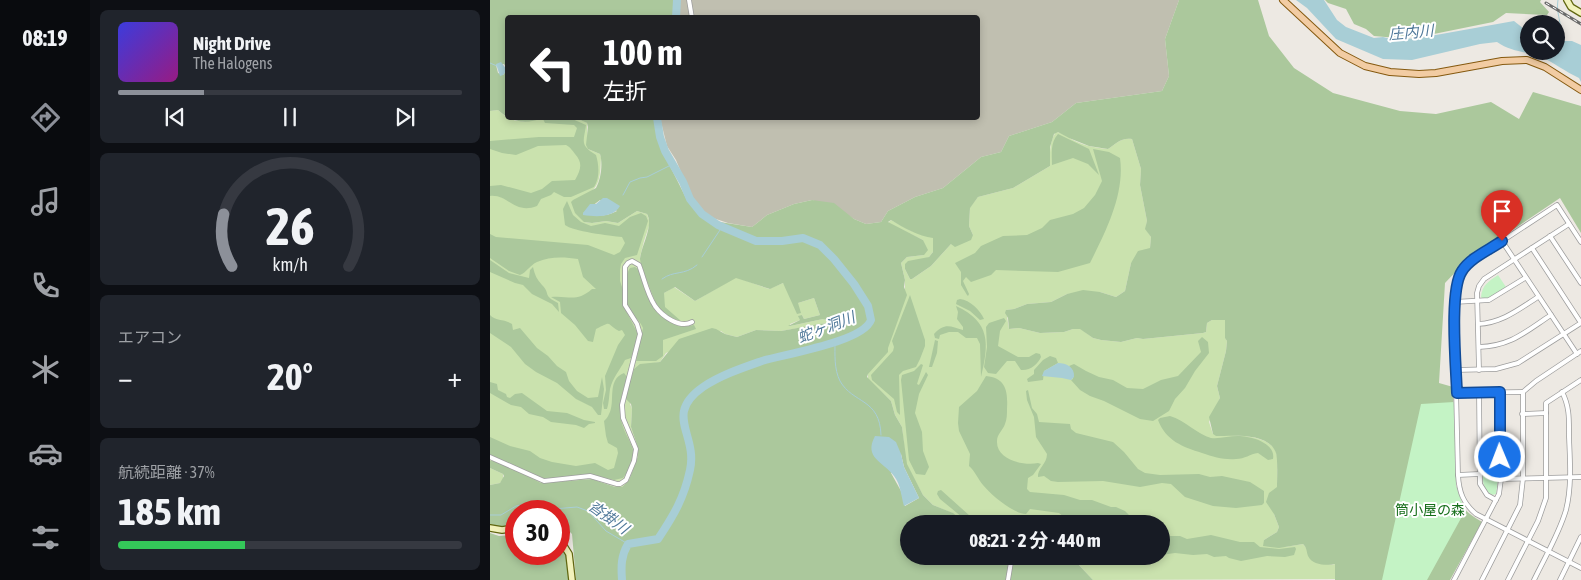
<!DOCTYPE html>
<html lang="ja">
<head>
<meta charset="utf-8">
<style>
	body { margin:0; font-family:"Asap Condensed","Noto Sans JP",sans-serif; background:#20242c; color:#f1f3f6; height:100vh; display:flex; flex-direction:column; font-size:19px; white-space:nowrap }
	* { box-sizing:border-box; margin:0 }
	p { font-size:16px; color:#9ea1a6 }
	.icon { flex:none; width:28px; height:28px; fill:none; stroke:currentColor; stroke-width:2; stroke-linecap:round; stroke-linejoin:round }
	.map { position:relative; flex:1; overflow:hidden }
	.sheet { display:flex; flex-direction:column; gap:10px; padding:10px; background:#0d0f14; width:400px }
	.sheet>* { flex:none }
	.top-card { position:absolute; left:15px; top:15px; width:475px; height:105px; border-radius:5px; box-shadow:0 2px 8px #0003; background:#202124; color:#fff; overflow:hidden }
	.tools { position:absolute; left:1030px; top:15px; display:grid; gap:10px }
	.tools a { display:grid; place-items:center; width:45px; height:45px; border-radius:50%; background:#171b24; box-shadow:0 2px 8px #0003; font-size:25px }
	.speed { position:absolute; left:15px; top:500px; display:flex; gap:10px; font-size:25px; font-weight:700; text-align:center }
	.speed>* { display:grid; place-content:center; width:65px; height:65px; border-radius:50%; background:#171b24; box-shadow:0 2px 8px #0003; line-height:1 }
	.speed .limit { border:8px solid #d22; background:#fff; color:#111 }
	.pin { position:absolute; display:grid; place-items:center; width:42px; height:42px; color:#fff; margin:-51px -21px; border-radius:50% 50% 50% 0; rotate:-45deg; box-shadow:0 0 5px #0007 }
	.pin .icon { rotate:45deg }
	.me { position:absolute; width:55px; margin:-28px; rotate:359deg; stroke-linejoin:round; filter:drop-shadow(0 0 4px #0008) }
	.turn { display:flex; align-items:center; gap:18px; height:105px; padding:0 15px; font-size:22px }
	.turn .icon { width:65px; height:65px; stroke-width:2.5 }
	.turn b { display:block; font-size:35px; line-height:42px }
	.big { font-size:38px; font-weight:700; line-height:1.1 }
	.sheet .tile { flex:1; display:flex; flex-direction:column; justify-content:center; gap:8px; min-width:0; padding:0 18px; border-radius:8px; background:#20242c }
	.sheet .dial { align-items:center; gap:0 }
	.dial svg { height:130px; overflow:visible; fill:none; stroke:#363941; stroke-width:7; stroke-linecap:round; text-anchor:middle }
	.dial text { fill:#f1f3f6; stroke:none }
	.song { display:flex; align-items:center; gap:15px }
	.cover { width:60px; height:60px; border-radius:8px; background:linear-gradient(135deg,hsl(240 70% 55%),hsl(310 70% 35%)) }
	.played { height:5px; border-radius:2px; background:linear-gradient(90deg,#8c9099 25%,#363941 25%) }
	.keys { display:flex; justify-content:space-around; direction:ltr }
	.heat { display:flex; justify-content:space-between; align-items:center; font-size:28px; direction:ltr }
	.charge { height:8px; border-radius:4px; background:linear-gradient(90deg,#34c759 37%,#363941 0) }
	.trip { position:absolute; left:410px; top:515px; width:270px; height:50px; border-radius:25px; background:#171b24; box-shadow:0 2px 8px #0003; font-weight:700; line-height:50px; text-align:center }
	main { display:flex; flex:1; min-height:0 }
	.tabs { display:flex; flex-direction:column; width:90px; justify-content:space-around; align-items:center; background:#090b0e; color:#9ea1a6 }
	.tabs .icon { width:35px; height:35px }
	.tabs .selected { color:#8c9099 }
	.tabs b { font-size:22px; color:#f1f3f6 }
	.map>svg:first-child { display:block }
	.construction { fill:#c0bfb0 }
	.grass { fill:#cae2ae }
	.forest { fill:#abc89c; fill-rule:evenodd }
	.park { fill:#c4f3c5 }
	.water { fill:#a8ced6 }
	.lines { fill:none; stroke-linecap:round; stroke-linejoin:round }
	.stream { stroke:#a8ced6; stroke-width:1 }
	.river { stroke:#a8ced6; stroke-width:8 }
	.minor-casing { stroke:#9d9d9d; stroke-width:5.5 }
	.secondary-casing { stroke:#616710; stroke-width:8 }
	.primary-casing { stroke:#85590f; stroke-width:8 }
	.minor { stroke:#fff; stroke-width:4 }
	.secondary { stroke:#f2f2bb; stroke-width:5.5 }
	.primary { stroke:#f2cca3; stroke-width:6 }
	.rail-casing { stroke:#6a6a6a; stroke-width:3 }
	.rail { stroke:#fff; stroke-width:1; stroke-dasharray:4; stroke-linecap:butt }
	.route-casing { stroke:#114b97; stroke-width:12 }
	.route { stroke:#1a73e8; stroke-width:9 }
	.labels { text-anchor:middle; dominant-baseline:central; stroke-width:4; stroke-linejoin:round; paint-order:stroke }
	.park-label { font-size:14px; fill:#166e1a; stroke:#fff }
	.water-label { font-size:15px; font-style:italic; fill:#50799a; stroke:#fff }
</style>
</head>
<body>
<main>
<nav class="tabs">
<b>08:19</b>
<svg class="icon selected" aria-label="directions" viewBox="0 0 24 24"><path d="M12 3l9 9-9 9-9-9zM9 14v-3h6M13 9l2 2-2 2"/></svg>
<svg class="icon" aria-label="music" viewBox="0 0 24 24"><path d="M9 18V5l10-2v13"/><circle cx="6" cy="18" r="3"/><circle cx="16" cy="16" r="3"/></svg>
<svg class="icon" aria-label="phone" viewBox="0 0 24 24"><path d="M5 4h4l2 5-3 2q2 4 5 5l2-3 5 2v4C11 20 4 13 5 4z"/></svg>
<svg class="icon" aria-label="climate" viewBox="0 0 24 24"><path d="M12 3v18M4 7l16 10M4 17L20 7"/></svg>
<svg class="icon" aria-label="car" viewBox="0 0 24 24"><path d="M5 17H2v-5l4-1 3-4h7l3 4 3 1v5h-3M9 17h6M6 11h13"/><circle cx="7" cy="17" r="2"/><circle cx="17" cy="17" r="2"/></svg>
<svg class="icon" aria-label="filters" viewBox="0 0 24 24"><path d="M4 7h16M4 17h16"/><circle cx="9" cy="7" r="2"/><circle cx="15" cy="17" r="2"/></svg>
</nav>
<section class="sheet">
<div class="tile">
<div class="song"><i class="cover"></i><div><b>Night Drive</b><p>The Halogens</p></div></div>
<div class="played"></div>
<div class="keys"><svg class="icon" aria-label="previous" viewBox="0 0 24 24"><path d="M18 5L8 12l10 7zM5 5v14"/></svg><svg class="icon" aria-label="pause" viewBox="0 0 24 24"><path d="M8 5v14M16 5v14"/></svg><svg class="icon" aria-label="next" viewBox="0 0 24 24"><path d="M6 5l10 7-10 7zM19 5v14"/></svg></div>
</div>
<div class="tile dial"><svg viewBox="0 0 100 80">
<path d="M14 69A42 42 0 1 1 86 69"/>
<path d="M14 69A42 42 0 0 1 9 37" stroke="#8c9099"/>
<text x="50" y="56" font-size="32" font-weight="700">26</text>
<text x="50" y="72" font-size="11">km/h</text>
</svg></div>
<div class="tile"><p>エアコン</p>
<div class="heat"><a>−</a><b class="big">20°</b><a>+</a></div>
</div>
<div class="tile"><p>航続距離 · 37%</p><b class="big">185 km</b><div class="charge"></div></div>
</section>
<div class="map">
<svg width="1091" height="580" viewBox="0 0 1091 580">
	<rect width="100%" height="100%" fill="#ede9e3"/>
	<polygon class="construction" points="190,0 689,0 675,39 679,76 672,91 586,103 562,122 519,136 511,152 491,157 453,188 425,197 398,211 391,222 376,224 364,219 353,212 322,200 304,204 277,215 262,227 238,223 220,217 203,201 186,160 177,146 170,118 488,118 488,18 190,17"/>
	<g class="grass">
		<path d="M 8,110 C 23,124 33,123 51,118 C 63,115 87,116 97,123 L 98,149 L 110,154 L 111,158 C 110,173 111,187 97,194 L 94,222 L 102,223 L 116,221 L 128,223 L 147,211 L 157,214 L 160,223 L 154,241 L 150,257 L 167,305 L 184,319 L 174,307 L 174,293 L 184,287 L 205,301 L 246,277 L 279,289 L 293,283 L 308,303 L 324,298 L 330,315 L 314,319 L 312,315 L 310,320 L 300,324 L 300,326 L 333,319 L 342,320 L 415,289 L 415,280 L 411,263 L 417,257 L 434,255 L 433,240 L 398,223 L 401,220 L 421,231 L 443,237 L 443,252 L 439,257 L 415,269 L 420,279 L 422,279 L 441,266 L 461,244 L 483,235 L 479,226 L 480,207 L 488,197 L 523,188 L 560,166 C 560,155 559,141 566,132 C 573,132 578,138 585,141 C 596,146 606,148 618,149 C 625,144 632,137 642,139 L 651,169 L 650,185 L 657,221 L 656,229 L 661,237 L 660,249 L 641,263 L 635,291 L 626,297 L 610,292 L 577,294 L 561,302 L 537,304 L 524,309 L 516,310 L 519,329 L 529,328 L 550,333 L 574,332 L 583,329 L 591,329 L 603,338 L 611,340 L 631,342 L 647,338 L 653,339 L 713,333 L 716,332 L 717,323 L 722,320 L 735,320 L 735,337 L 737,341 L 736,351 L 727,386 L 730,398 L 719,422 L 723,434 C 739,436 784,432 787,456 C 788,466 787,477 787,488 L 782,492 L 784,514 L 789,527 L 787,532 L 774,540 L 794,547 L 813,544 L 817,549 L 819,557 L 841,565 L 845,564 L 845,579 L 603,580 L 586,562 L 576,557 L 565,565 L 562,565 L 554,556 L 671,556 L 671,524 L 476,524 L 462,513 L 443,505 L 433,495 L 416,464 L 412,427 L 405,415 L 401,401 L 378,379 L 378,374 L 341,323 L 337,323 L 291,331 L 266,330 L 247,337 L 235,334 L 231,331 L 176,353 L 170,362 L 159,364 L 140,404 L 142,409 L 141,427 L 146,442 L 148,456 L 139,480 L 132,487 L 125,487 L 102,479 L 51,483 L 4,461 L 0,461 L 0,111 Z"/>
		<polygon points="0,468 13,474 13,480 10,483 0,485"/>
	</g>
	<g class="forest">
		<path d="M 0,0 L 184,0 L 184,17 L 18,18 L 17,68 L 14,64 L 6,65 L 8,73 L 13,75 L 17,70 L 18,118 L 52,118 C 36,125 21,122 8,110 L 0,111 Z"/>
		<path d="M 689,0 L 768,0 L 779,36 L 804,68 L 843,93 L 910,111 L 946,114 L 1001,102 L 1029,119 L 1043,92 L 1091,106 L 1091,233 L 1070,198 L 975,262 L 955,283 L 949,383 L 963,387 L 966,486 C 970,507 974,511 992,522 L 960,580 L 845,580 L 845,564 C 837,566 822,565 818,556 C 816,550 817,548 813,544 L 789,548 L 773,546 L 774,540 L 787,532 L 789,527 L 784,514 L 776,502 L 779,493 L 787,487 C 787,479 788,460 786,453 C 779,432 743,436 726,436 L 723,434 L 719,417 L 730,398 L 727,386 L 736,351 L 737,341 L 735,338 L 735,320 L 722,320 L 717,323 L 716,332 L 713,333 L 653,339 L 647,338 L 631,342 L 611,340 L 603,338 L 590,329 L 583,329 L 574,332 L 550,333 L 529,328 L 519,329 L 518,318 L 515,313 L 516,310 L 524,309 L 537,304 L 561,302 L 577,294 L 593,290 L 610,292 L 626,297 L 635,291 L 641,263 L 648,251 L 660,248 L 661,237 L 655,229 L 657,221 L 650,185 L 651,169 L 642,139 C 632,137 625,144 618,149 L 599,146 L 579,138 L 568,132 L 564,134 L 560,147 L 560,166 L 523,188 L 488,197 L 480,208 L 479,226 L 483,235 L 481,240 L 465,247 L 461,244 L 441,266 L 422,279 L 420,279 L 415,269 L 415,264 L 418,261 L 439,257 L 443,252 L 443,238 C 428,236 414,228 401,220 L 398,222 L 433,240 L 438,250 L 434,255 L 417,257 L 411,263 L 415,280 L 414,287 L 417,295 L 398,348 L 398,352 L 378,374 L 377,377 L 401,401 L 405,415 L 412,427 L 417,464 L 433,495 L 443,505 L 463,513 L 476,524 L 419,524 L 419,556 L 554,556 L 562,565 L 565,565 L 575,556 L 586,562 L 603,580 L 86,580 L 82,534 L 80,532 L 71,534 L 69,533 L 69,511 L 26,511 L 26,525 L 14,527 L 0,526 L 0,485 L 10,483 L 14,476 L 13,474 L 0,468 L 0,461 L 4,461 L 24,469 L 51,483 L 102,479 L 125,487 L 132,487 L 139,480 L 148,456 L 146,442 L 141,427 L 142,409 L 141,404 L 135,398 L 144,369 L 150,364 L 170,362 L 189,339 L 222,328 L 226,329 L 235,334 L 247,337 L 266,330 L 291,331 L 329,324 L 341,323 L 341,321 L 333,319 L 300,326 L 298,326 L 310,320 L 308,316 L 312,315 L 314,319 L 330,315 L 324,298 L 308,303 L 311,313 L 307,314 L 293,283 L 280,289 L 246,278 L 205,301 L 185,287 L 174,293 L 175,307 L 191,321 C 184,320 173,313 168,307 C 165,302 150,264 150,259 C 151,246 164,226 157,214 L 147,211 L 128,223 L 116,221 L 102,223 L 94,222 L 85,213 L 81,202 L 83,200 L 106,188 C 111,179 113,164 110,154 L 98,149 L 96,145 L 98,127 L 97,123 L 86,118 L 164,118 L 169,144 L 198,202 L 217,220 L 262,227 L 277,215 L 304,204 L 322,200 L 344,203 L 364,219 L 376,224 L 391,222 L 398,211 L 425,197 L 453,188 L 491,157 L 511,152 L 519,136 L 562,122 L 586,103 L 672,91 L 679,76 L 675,39 ZM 110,200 L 127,211 C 116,217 105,216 93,213 ZM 411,454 L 414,467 L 429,498 L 415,506 L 411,491 L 401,473 Z"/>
		<polygon points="835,0 1051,0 1050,2 1059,12 1057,15 1016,13 1003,22 929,37 915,35 907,38 884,36 876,29 864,24 856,9 838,3"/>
		<path d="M 56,118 L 80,118 L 96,125 C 94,141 89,145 106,155 C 109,165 110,178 104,187 L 81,197 L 74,197 L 64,192 L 61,195 L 51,199 L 47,206 C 25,215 18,194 0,196 L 0,186 L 11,185 L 41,193 L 52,189 L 62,181 L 85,180 C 91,169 93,163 85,154 C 82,150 81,148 76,145 L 48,146 L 26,155 L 12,153 L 0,149 L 0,141 L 49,137 L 84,137 L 87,128 L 84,125 L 55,123 L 53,119 Z"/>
		<path d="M 568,134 L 599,149 L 609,175 L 598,164 L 583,158 L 562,165 C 562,154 560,143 568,134 Z"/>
		<path d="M 603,149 L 619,152 L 630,158 C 635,194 616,231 600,263 L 568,272 L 506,270 L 501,275 L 481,282 L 476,277 L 473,281 L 479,294 L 478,296 L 477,295 L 471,285 L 471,272 L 465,263 L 485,253 L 491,246 L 513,236 L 537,235 L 552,228 L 560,220 L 583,214 L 594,208 L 605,195 L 612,181 Z"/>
		<path d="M 77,201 L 83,215 L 91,222 L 101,226 L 115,223 L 129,226 L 140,217 L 151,213 L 156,216 L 158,221 L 147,255 L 135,258 L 131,264 L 130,270 L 130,281 L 133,290 L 134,307 L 147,332 L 147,340 L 141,358 L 135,360 C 130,370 123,377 120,389 C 119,396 119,403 117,409 L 114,409 L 113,403 L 116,390 L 115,376 L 128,345 L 135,335 L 132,330 L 129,331 C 115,324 124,320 106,329 L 103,342 L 98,341 L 85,325 L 71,313 L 70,302 L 61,297 C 78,295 86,303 102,289 L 106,289 L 93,277 L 88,259 C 75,257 60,256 47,262 C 40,265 37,272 30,275 L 19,271 L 0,258 L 0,234 L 6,237 L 98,245 L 124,255 L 130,252 L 135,243 L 132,237 C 120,236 82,231 75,225 L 73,209 Z"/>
		<path d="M 0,260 L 19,273 L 39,278 L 40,270 L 43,267 C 45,276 47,279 52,285 C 61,294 52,295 68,303 L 69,312 L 62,304 L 42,294 L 33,285 L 25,283 L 0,272 Z"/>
		<path d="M 145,267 L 149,270 C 157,292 158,306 178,320 C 187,326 193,328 204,325 L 206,329 L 173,340 L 173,356 L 166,361 L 146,361 L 153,328 C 150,320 142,315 139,308 C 134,299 134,276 140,268 Z"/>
		<polygon points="420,295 435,340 435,346 430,359 426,367 413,371 409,375 410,415 407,412 404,399 382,380 381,375 403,351 404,347 402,341"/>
		<path d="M 470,299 C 480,300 490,310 494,319 L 490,320 L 480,311 L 466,304 L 467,300 Z"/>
		<path d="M 466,306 C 501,322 499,344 491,377 L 490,344 L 487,338 L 476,338 L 468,332 L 459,332 L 450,335 L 449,339 L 445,338 L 444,334 C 455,322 461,327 473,330 L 473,327 L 467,319 L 468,312 Z"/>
		<path d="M 0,315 C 5,321 15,319 22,324 L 23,330 L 30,328 L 47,348 L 58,356 L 67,366 L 76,372 L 79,381 L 87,391 L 98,398 L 108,397 L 112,377 L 114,389 L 111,415 L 108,415 L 102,407 L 86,399 L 67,383 L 46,372 L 35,364 L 21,347 L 0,333 Z"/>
		<path d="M 514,318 L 516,321 L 510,331 L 508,346 L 528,357 L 539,357 L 546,353 L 550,354 L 551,357 C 548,364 540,371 531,370 L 525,361 L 517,361 L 506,374 L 498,373 L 494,367 L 497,347 L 496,327 L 499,323 Z"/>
		<polygon points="712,337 718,342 719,353 705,371 695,388 685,399 679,411 663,421 650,419 614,401 600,396 590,390 581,380 583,379 582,370 579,366 584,364 596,371 609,377 623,380 637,388 653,389 671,380 688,376 711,352 708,341"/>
		<polygon points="445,340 448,341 447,353 442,367 439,367"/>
		<polygon points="560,356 566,358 568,363 554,371 553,380 538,382 537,379 544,374 544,370 553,360"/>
		<polygon points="431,364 433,365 427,384 429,385 436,372 438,375 429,394 425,413 432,432 433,451 439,467 435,475 426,474 419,460 411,380 412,375 424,371"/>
		<path d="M 134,373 L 137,377 C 133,391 128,405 131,420 C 137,445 155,450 133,478 L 124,480 L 100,474 L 55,479 L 0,455 L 0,437 L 20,446 L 40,451 L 50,458 L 62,462 L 86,466 L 105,463 L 118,470 L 124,468 L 128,453 L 127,448 L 118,443 L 116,436 L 114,421 C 116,419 118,417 119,414 C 126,402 116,380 134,373 Z"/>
		<path d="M 496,376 C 516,378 518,391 517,409 C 517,414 517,419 515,424 C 513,430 507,434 507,441 C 506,460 534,466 548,463 L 551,464 L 543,475 L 538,478 L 537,489 L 540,492 L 574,495 L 590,500 L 602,500 L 621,507 L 626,507 L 635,511 L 648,524 L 592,524 L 583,518 L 574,517 L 569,513 L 540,509 L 536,514 C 524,514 501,495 493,485 C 488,479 485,471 479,466 L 480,454 L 469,431 L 468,423 L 469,407 L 487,391 Z"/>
		<polygon points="0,382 7,384 8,390 16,394 17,397 20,398 25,394 32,393 57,411 77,413 94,420 105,422 105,423 99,424 94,428 86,425 61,422 53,417 39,414 31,407 21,405 0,393"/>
		<path d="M 538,390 L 542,408 L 547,414 L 549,422 L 580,424 L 581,429 L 586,433 L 623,442 L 634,452 L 648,469 L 655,473 L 670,475 L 709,474 L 720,477 L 732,476 L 760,482 L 774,491 L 774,503 L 772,505 L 746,508 L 723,506 L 695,497 L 681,484 L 672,483 L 650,487 L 613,481 L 568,482 L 561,481 L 554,476 L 548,477 C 547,469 557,464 557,454 L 546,437 L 544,417 L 537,400 L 536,391 Z"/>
		<path d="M 680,416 C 695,420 708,435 721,438 C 730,439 739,436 748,436 C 761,436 786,443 783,459 L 778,460 L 768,453 C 760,454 755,459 746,459 C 734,460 724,457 712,453 C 693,447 676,441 668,420 L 670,418 Z"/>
		<polygon points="451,490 480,516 492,524 482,524 478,522 450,499 447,494 448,491"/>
		<polygon points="0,533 9,536 26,535 26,554 69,554 69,543 76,556 80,580 0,580"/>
		<polygon points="671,534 678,536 690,536 697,539 721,535 750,542 764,542 770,547 789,549 805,547 806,549 804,555 795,557 777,556 751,561 739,558 736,556 724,557 717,554 703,555 685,553 671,555"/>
	</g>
	<g class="park">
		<path d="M 1008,275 L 1016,287 L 995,300 L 991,297 C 992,285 999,281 1008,275 Z"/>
		<polygon points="964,402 966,486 975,511 937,580 892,580 931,404"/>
		<path d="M 992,472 L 1009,472 L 1006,494 L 1002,495 C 993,490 993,481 992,472 Z"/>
	</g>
	<g class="water">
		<path d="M 806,0 L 834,0 L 847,20 L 856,27 L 884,38 L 893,37 L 901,39 L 911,39 L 932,38 L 938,35 L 946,35 L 1024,21 L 1039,33 L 1039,51 L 1066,51 L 1066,41 L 1082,41 L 1091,45 L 1091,82 L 1089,78 C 1076,72 1063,62 1051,57 C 1035,51 1021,52 1007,42 L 990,44 L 922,60 L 893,59 L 846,39 L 817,8 Z"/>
		<polygon points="11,62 17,70 13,75 10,76 6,64"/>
		<path d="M 113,198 L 117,198 L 130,206 C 123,218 106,217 93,215 L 93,213 L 100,204 L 106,204 Z"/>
		<path d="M 568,363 C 576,363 585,367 584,377 L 581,380 L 572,378 L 552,376 L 554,371 Z"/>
		<path d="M 385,436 L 399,437 L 406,442 L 411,454 L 414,467 L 429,498 L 414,506 C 411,496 411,485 404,476 C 394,462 373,458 385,436 Z"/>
	</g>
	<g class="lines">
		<g class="stream">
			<path d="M 1066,43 C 1076,24 1065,18 1068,0"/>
			<polyline points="0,63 7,66"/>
			<polyline points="133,195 140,182 150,178 157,177 183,164"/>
			<polyline points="212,257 232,227"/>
			<path d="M 172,279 C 184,270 194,276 207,265"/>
			<path d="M 345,342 C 345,355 344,369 350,381 C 363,404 390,398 391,435"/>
			<polyline points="0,515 11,515 26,506 32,505 63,509 87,507 98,511 116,531 138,544"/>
		</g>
		<g class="river">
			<polyline points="186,18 187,0"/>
			<path d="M 132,580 C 131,566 131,556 138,544 L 168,539 C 184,515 194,498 200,470 C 208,434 173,415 213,387 C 231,375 252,368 272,361 C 295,354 373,342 381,320 L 378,306 L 364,284 L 344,259 L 330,245 L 313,238 L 292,241 L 266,241 L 228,225 L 212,214 L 200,199 L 193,182 L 175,151 L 170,137 L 167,118"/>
		</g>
		<g class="minor-casing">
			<g id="minor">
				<polyline points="199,0 202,18"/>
				<polyline points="1060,236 1091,283"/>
				<polyline points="1012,241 1087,354"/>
				<path d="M 1091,242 L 1067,205 L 977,264 C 967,276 965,287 964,302 L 968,475 C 969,492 973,503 986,514 L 1091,568"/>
				<polyline points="964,302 999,300 1035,278"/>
				<path d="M 988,324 C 1012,323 1029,309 1048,297"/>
				<path d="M 989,347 C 1021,346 1035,332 1061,315"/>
				<polyline points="966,370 1006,369 1028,363 1091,323 1042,248"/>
				<polyline points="989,370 987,293 989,286 994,279 1079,224"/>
				<polyline points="989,392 990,484 997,495 1006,500"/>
				<polyline points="967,393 1033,392"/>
				<polyline points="1032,414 1056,413"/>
				<path d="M 0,457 L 54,481 L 100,476 L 127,484 L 130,484 L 136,480 L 144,461 L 146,449 L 133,418 L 132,405 L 150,334 L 147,324 L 135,305 L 135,267 L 138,263 L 142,261 L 149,265 C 154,278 157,294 165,306 C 172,316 190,329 202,322"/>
				<polyline points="968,475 989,474"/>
				<polyline points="1011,479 1091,477"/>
				<polyline points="518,580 521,562 518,556"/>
				<polyline points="964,580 1009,494 1011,479 1009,392"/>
				<polyline points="992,580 1030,505 1033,478 1033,392 1046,381 1091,351"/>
				<polyline points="1018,580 1048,521 1056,498 1056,403 1091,380"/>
				<path d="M 1044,580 C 1055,557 1069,534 1076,510 C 1082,486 1080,461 1079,437 C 1079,421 1080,407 1072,392"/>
				<polyline points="1070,580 1091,537"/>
			</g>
		</g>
		<g class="secondary-casing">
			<g id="secondary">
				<polyline points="1077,0 1081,7 1091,13"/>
				<polyline points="0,528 12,530 26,528"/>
				<polyline points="69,538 79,554 82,580"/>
			</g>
		</g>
		<g class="primary-casing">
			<polyline id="primary" points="793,0 850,53 875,66 900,72 929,74 946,73 1012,61 1037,60 1055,67 1091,90"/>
		</g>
		<use href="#minor" class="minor"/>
		<use href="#secondary" class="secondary"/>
		<use href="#primary" class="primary"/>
		<g class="rail-casing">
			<polyline id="rail" points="1056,3 1091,24"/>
		</g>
		<use href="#rail" class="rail"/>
	</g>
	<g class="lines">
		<g class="route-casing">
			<path id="route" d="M 1010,457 L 1010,392 L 967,393 C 966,366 959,290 972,271 C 980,258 999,250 1012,241"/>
		</g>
		<use href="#route" class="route"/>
	</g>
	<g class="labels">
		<g class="park-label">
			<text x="940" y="510">筒小屋の森</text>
		</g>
		<g class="water-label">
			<text transform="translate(921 32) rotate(-5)">庄内川</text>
			<text transform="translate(336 327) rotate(-21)">蛇ヶ洞川</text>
			<text transform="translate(119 517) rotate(36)">沓掛川</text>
		</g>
	</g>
</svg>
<div class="tools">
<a><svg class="icon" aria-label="search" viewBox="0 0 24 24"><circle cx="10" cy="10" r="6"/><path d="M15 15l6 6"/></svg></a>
</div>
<div class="speed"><div class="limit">30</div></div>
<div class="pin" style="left:1012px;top:241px;background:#d93025"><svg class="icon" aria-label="arrive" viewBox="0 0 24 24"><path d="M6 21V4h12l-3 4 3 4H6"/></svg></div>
<svg class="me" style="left:1010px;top:457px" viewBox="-20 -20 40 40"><circle r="17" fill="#1a73e8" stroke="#fff" stroke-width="3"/><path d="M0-11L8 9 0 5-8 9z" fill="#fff"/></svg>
<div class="trip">08:21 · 2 分 · 440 m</div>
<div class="top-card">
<div class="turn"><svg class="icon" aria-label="left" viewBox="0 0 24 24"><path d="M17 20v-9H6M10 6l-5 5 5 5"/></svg><div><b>100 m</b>左折</div></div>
</div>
</div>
</main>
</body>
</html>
